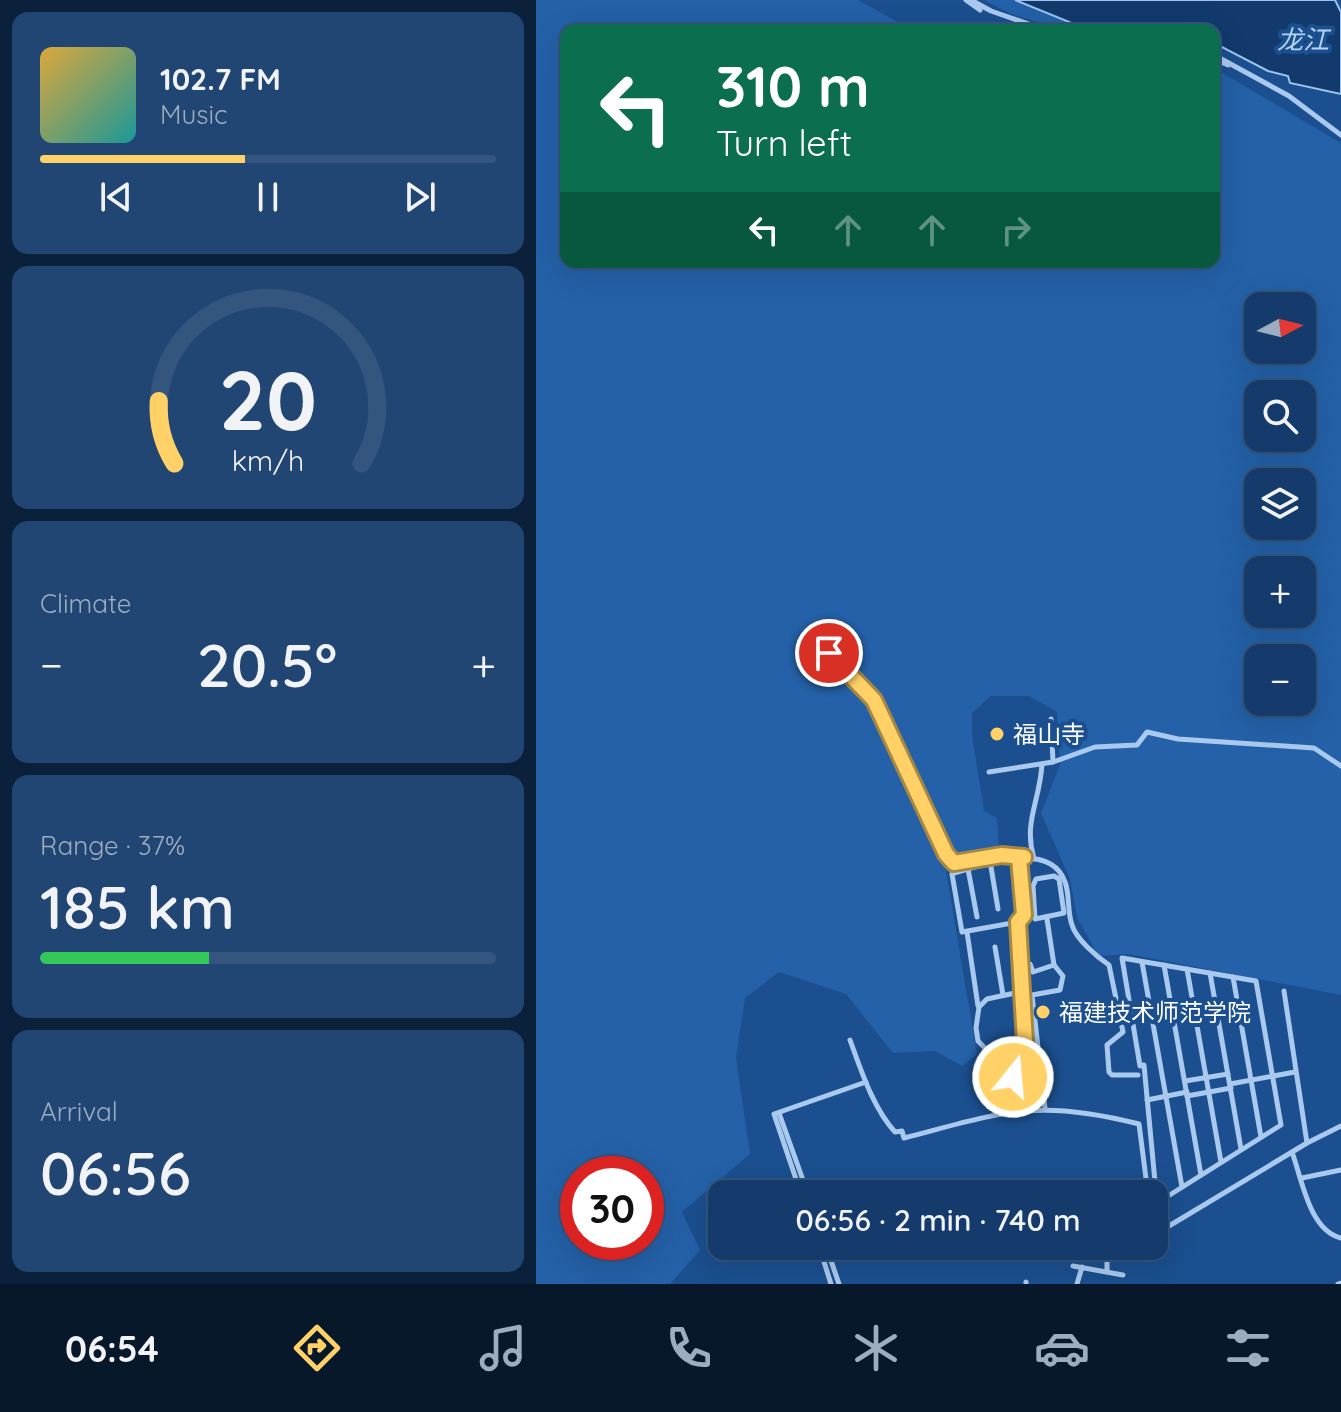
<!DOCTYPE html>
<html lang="en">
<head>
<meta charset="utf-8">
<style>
	body { margin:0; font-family:Quicksand,"Noto Sans SC",sans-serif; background:#214673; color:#f1f3f6; height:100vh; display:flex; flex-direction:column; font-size:30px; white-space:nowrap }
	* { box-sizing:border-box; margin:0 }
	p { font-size:26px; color:#9dadc1 }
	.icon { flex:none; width:44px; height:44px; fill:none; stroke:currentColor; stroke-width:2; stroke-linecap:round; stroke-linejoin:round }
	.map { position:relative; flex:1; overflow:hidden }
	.panel { display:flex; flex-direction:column; gap:12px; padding:12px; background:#0b203b; width:536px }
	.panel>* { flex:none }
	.banner { position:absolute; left:24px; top:24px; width:660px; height:244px; border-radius:16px; box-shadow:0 8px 32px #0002,0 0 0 2px #33557e; background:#0b6e4f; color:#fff; overflow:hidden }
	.needle { width:52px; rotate:83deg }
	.fabs { position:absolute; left:708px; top:292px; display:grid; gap:16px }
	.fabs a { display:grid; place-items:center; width:72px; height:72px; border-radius:16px; background:#143b6b; box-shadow:0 8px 32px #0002,0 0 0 2px #33557e; font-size:40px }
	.speed { position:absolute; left:24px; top:1156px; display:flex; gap:16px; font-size:40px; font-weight:700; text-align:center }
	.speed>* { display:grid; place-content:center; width:104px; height:104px; border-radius:50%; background:#143b6b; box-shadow:0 8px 32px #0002,0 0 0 2px #33557e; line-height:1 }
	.speed .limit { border:12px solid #d22; background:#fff; color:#111 }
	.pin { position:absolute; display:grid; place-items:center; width:68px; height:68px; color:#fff; margin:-34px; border:4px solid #fff; border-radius:50%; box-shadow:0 2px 8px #0007 }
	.me { position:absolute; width:88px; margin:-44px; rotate:17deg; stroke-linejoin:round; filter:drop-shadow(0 0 6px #0008) }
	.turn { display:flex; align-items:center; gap:28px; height:168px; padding:0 24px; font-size:36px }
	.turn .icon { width:104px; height:104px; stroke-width:2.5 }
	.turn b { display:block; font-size:56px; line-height:68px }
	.lanes { display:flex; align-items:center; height:76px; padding:0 24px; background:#0003; justify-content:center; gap:40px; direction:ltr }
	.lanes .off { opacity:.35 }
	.big { font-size:60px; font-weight:600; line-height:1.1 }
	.panel .tile { flex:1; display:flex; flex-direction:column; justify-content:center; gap:12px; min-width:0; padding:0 28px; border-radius:16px; background:#214673 }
	.panel .dial { align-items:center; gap:0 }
	.dial svg { height:208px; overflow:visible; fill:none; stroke:#33557e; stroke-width:7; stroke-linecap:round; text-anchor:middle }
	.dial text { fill:#f1f3f6; stroke:none }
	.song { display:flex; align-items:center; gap:24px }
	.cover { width:96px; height:96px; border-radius:12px; background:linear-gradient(135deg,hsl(40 70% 55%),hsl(180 70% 35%)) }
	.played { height:8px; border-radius:4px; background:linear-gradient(90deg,#ffd166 45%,#33557e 45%) }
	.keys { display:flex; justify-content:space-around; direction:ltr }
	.heat { display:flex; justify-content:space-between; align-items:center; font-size:44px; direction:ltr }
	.charge { height:12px; border-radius:6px; background:linear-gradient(90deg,#34c759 37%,#33557e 0) }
	.trip { position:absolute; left:172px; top:1180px; width:460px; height:80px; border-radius:16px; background:#143b6b; box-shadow:0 8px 32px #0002,0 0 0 2px #33557e; font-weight:600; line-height:80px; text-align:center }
	.tab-bar { display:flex; height:128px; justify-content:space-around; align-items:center; background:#08182b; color:#9dadc1 }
	.tab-bar .icon { width:56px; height:56px }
	.tab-bar .on { color:#ffd166 }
	.tab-bar b { font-size:36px; color:#f1f3f6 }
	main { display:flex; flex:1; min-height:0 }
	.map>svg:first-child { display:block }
	.green { fill:#2461a8; fill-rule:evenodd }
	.water { fill:#123a6d; stroke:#9cc4f0; stroke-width:2 }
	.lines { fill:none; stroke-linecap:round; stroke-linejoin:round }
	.minor { stroke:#a9c9ee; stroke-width:5 }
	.route-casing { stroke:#a68842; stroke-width:20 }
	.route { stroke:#ffd166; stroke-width:14 }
	.poi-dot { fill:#ffd166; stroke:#1b4f8f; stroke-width:3 }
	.labels { text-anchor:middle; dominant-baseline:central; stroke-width:8; stroke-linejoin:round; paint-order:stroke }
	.poi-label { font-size:24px; fill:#fff; stroke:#1b4f8f; text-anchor:start }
	.water-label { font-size:26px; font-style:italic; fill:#b5d3f5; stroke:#1b4f8f }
</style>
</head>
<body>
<main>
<section class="panel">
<div class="tile">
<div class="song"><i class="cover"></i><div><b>102.7 FM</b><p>Music</p></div></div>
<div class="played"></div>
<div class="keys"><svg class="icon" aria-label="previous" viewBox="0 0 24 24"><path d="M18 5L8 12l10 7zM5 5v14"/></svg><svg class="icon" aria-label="pause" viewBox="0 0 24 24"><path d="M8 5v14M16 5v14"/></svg><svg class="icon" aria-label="next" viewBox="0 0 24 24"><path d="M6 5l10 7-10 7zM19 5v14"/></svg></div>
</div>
<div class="tile dial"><svg viewBox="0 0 100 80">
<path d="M14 69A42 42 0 1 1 86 69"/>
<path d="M14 69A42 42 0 0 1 8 45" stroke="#ffd166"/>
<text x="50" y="56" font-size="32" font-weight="700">20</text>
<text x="50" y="72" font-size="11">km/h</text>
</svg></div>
<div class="tile"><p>Climate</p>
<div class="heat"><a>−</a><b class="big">20.5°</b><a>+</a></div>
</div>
<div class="tile"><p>Range · 37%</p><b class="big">185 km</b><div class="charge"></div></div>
<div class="tile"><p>Arrival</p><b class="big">06:56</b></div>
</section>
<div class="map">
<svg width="805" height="1284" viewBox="0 0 805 1284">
	<rect width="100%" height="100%" fill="#1b4f8f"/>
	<g class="green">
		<path d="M 0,0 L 322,0 L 376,30 L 30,30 L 30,262 L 678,262 L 678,68 L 805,143 L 805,995 L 593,954 L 563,956 L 541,918 L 534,879 L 505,813 L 524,765 L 521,712 L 493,696 L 455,696 L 436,713 L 436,735 L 448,811 L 461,818 L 463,850 L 418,857 L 410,871 L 441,1054 L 426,1066 L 399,1051 L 357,1053 L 310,994 L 243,972 L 209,998 L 200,1058 L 214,1154 L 146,1212 L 164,1250 L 134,1284 L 0,1284 ZM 722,306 L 766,306 L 766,350 L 722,350 ZM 722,394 L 766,394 L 766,438 L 722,438 ZM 722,482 L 766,482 L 766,526 L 722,526 ZM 722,570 L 766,570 L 766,614 L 722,614 ZM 722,658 L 766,658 L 766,702 L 722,702 ZM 42,1174 L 110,1174 L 110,1242 L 42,1242 Z"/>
		<polygon points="448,0 477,0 531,22 529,30 475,14"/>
	</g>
	<polygon class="water" points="479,0 799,0 805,12 805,94 754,83 752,76 732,71 678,43 678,30 640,30 603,24 538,24"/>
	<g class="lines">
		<g class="minor">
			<polyline points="430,0 444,10"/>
			<polyline points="435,0 455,11 510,30"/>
			<polyline points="678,55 753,96 805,135"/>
			<polyline points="678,59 692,65"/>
			<polyline points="293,653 338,700 410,854 418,863 476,856"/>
			<polyline points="517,762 559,747 601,745 611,732 642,739 778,748 805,766"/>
			<polyline points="453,772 517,762 515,719"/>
			<path d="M 498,859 C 487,822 504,801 506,764"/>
			<polyline points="454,861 462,909"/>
			<polyline points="432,869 441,917"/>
			<polygon points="518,876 523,879 528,913 499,919 497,886 500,879"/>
			<path d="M 482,922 L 426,932 L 416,874 C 445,865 514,839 529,882 C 534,895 531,911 536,925 C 540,939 561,957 573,965 L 587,1032 L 571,1045 L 573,1072 L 576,1075 L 602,1075"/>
			<polyline points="431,932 442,1006"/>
			<polyline points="459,947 467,995"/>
			<polyline points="606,962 646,1187"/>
			<polyline points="485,964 494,964 497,972 518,965 511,919"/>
			<polyline points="628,965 665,1175"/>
			<polyline points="651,969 685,1162"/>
			<polyline points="674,973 705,1149"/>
			<polyline points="697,977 725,1137"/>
			<polyline points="748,991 771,1143"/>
			<path d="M 314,1040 C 325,1070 337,1108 359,1132 L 366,1131 L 368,1138 C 468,1112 500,1098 603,1124 L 612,1194"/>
			<polyline points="477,1077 442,1041 440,1028 443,1007 451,999 484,992"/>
			<polyline points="649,1081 692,1074"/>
			<polyline points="694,1084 759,1072"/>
			<polyline points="651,1096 695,1088"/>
			<polyline points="611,1100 651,1092"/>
			<polyline points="509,1108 496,995 524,990 527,976 518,965"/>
			<polyline points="477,1110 477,1077 489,1042 482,922 488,915 483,858"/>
			<polyline points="243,1113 272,1194"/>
			<path d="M 756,1152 C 766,1179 773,1230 805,1238"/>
			<polyline points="766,1178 805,1170"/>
			<polyline points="265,1194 238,1114 330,1082"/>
			<polyline points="621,1203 745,1125 720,981 586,958 604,1066 608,1065 621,1203 622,1219"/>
			<polyline points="618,1235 771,1143 805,1126"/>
			<polyline points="283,1246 295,1284"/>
			<polyline points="290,1246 303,1284"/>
			<polyline points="571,1246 571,1271"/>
			<polyline points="537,1266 587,1275"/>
			<polyline points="490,1284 490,1282"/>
			<polyline points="541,1284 546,1267"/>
			<polyline points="802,1284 805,1283"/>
		</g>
	</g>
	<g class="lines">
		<g class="route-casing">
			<polyline id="route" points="293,653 338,700 410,854 418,863 466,855 488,857 483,858 488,915 482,922 489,1042 477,1077"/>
		</g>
		<use href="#route" class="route"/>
	</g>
	<g class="poi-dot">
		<circle cx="461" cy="734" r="8"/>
		<circle cx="507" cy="1012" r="8"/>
	</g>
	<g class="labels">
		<g class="poi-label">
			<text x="477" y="734">福山寺</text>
			<text x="523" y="1012">福建技术师范学院</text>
		</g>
		<g class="water-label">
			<text x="767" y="39">龙江</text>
		</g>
	</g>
</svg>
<div class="fabs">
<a><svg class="needle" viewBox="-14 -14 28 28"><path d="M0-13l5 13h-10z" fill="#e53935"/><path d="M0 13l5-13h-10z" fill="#9dadc1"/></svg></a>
<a><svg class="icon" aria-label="search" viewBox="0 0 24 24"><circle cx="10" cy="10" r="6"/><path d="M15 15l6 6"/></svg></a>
<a><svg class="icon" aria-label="layers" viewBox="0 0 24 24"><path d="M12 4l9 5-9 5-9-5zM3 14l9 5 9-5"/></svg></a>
<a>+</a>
<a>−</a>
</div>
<div class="speed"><div class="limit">30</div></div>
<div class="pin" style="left:293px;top:653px;background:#d93025"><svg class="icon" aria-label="arrive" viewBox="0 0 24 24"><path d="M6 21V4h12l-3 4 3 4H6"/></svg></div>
<svg class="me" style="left:477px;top:1077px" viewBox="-20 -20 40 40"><circle r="17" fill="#ffd166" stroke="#fff" stroke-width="3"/><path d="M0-11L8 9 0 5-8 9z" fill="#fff"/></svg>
<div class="trip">06:56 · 2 min · 740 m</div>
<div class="banner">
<div class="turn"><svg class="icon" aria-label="left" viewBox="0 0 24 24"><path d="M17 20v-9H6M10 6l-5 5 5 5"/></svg><div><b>310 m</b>Turn left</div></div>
<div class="lanes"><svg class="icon" aria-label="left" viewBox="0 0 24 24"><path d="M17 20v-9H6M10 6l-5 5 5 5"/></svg><svg class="icon off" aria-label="ahead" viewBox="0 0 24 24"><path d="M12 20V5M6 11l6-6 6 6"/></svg><svg class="icon off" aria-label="ahead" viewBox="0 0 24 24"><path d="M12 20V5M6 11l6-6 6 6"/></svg><svg class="icon off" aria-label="right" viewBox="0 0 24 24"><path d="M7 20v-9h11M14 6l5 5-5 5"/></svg></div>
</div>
</div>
</main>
<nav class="tab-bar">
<b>06:54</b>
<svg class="icon on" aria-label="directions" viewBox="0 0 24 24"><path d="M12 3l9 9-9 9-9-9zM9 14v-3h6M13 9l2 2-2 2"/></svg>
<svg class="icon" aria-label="music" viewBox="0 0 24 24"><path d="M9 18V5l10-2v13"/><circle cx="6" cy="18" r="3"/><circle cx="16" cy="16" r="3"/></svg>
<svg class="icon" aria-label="phone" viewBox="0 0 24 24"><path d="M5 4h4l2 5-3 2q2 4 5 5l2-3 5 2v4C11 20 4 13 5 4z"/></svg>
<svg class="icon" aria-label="climate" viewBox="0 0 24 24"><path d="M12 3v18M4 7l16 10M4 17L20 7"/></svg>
<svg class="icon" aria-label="car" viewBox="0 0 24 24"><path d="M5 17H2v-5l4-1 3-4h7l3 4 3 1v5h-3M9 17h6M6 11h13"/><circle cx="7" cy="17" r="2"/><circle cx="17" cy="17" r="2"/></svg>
<svg class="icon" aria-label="filters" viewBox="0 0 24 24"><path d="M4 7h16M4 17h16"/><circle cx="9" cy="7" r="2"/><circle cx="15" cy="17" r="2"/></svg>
</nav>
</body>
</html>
